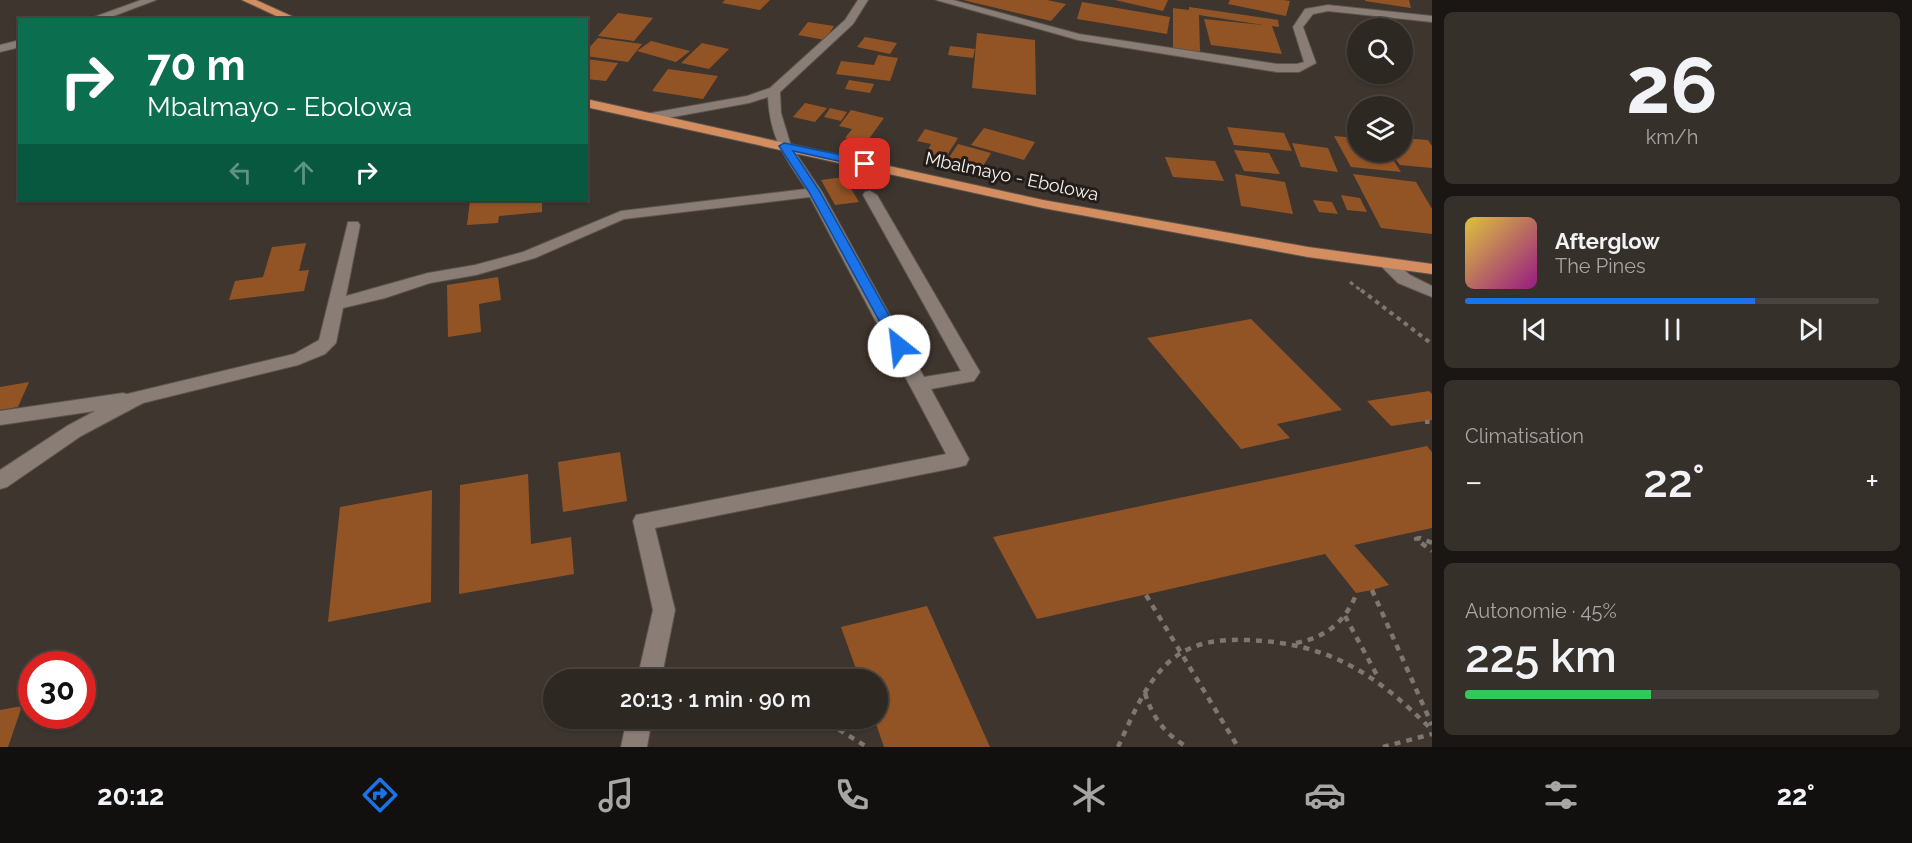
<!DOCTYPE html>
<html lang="fr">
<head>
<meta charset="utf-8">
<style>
	body { margin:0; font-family:Raleway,sans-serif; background:#36302a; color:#f1f3f6; height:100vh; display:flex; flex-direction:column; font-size:22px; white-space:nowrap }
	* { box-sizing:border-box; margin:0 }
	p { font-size:20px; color:#a7a6a5 }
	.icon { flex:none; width:33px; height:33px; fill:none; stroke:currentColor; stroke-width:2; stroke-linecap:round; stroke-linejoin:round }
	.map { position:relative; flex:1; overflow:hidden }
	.sheet { display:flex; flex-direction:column; gap:12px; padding:12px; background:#191613; width:480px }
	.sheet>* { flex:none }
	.top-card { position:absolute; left:18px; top:18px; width:570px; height:183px; border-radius:0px; box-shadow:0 2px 4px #0004,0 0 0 2px #494440; background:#0b6e4f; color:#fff; overflow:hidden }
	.tools { position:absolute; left:1347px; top:18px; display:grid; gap:12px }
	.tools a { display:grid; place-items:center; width:66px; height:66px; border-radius:50%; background:#2e2822; box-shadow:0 2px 4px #0004,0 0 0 2px #494440; font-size:30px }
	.speed { position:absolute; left:18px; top:651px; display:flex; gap:12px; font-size:30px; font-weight:700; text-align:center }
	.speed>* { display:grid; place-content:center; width:78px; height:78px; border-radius:50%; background:#2e2822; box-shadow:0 2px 4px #0004,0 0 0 2px #494440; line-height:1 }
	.speed .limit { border:9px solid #d22; background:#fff; color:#111 }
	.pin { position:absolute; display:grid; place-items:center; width:51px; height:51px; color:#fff; margin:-26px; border-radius:12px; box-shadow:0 3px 9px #0006 }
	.me { position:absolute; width:66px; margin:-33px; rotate:331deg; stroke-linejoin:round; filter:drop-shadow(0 0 4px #0008) }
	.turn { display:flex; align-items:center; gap:21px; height:126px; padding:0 30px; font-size:27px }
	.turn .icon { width:78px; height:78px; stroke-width:2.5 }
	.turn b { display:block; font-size:42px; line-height:51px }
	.lanes { display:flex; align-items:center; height:57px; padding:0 30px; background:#0003; justify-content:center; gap:30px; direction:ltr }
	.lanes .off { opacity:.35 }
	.big { font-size:45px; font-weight:600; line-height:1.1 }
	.sheet .widget { flex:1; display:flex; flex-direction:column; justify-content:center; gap:9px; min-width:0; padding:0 21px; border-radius:9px; background:#36302a }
	.sheet .dial { align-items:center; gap:0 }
	.dial b { font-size:78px; line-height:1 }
	.song { display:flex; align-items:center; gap:18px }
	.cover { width:72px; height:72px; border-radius:9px; background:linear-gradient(135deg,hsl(50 70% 55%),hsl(310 70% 35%)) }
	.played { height:6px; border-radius:3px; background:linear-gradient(90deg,#1a73e8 70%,#494440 70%) }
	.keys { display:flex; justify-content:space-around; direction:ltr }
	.heat { display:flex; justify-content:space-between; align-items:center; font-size:33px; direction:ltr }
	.charge { height:9px; border-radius:4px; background:linear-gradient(90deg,#34c759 45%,#494440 0) }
	.trip { position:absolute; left:543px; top:669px; width:345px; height:60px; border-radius:30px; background:#2e2822; box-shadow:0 2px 4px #0004,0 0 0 2px #494440; font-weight:600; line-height:60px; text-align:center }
	.menu { display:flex; height:96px; justify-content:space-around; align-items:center; background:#12100e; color:#a7a6a5 }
	.menu .icon { width:42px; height:42px }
	.menu .current { color:#1a73e8 }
	.menu b { font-size:27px; color:#f1f3f6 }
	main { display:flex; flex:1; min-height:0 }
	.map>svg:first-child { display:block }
	.building { fill:#935425 }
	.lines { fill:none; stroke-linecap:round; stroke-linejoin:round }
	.minor-casing { stroke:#5c544e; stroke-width:2 }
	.highway-casing { stroke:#5c544e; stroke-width:2 }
	.path-far2 { stroke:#7e7670; stroke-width:3; stroke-dasharray:4 4; stroke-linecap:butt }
	.path-far1 { stroke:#7e7670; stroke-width:4; stroke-dasharray:4.5 4.5; stroke-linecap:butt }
	.path { stroke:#7e7670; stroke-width:4.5; stroke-dasharray:6 6; stroke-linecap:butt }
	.minor { fill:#897d76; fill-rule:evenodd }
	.highway { fill:#d38d5e; fill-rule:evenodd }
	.route { fill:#1a73e8; stroke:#114b97; stroke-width:1.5 }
	.labels { text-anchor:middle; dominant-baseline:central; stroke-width:6; stroke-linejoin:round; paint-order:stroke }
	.far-street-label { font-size:18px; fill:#f8f2ee; stroke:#221d1a }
</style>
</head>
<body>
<main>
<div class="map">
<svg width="1432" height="747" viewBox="0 0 1432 747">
	<rect width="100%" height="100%" fill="#3e352e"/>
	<g class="building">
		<polygon points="725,0 770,0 760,10 722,3"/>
		<polygon points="963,0 1047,0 1066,4 1051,21"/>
		<polygon points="1115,0 1168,0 1163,11"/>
		<polygon points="1230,0 1283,0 1290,1 1286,16 1228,4"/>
		<polygon points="1365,0 1409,0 1411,8 1365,1"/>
		<polygon points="1082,2 1170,17 1167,34 1077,19"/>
		<polygon points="1189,7 1278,20 1279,27 1272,26 1282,54 1211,45 1204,19 1263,25 1199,15 1200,52 1173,48 1173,8 1189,10"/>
		<polygon points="618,13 653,18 634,41 598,36"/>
		<polygon points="808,22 834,26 825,40 798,35"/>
		<polygon points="977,33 1035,40 1036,95 972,88"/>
		<polygon points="865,37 897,43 890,54 857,47"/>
		<polygon points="598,38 642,44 628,62 586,56 586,51"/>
		<polygon points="651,41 690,51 676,62 637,51"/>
		<polygon points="702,43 729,49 709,69 681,63"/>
		<polygon points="950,46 975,49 973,58 948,55"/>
		<polygon points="878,55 898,58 890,81 836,74 841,61 874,65"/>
		<polygon points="586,59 618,63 606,81 586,79"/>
		<polygon points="668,69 718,76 703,99 652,91"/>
		<polygon points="849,80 874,84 870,93 845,89"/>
		<polygon points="805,103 827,108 815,122 793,117"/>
		<polygon points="830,108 847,112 841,121 824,117"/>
		<polygon points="851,110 884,118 866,143 845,138 852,129 839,126"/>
		<polygon points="1227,127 1284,133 1292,151 1234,145"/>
		<polygon points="984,128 1035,142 1024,160 971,145"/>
		<polygon points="925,129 958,138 944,160 925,155 931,144 917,141"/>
		<polygon points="1334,136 1358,138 1358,152 1388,152 1401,172 1351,167"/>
		<polygon points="1402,138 1428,140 1432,146 1432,168 1400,165 1390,152 1402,152"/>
		<polygon points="1292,143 1328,148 1338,172 1301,167"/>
		<polygon points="958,144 991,153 980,171 946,162"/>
		<polygon points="1234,150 1269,153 1280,174 1244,171"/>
		<polygon points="1165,157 1215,161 1224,181 1173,177"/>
		<polygon points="1235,174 1285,182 1293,214 1241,206"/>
		<polygon points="1353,174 1416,182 1432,209 1432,234 1381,228"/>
		<polygon points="844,177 859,202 835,205 821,180"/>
		<polygon points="1341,195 1360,198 1367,212 1347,210"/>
		<polygon points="470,200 542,200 542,212 499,216 498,223 467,225"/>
		<polygon points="1313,200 1332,202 1338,214 1319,212"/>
		<polygon points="306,243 299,271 309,270 304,291 229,300 235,281 263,277 272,247"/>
		<polygon points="498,277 501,300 479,304 481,332 448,337 447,285"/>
		<polygon points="1251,319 1342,410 1277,424 1290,438 1241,449 1147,338"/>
		<polygon points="29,382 18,407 0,410 0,387"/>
		<polygon points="1429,391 1432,394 1432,420 1391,426 1367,401"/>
		<polygon points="1427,446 1432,452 1432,528 1354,545 1389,585 1372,590 1356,593 1325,554 1037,619 993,537"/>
		<polygon points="620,452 627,501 563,512 558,462"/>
		<polygon points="528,474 531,544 571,537 574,574 459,594 460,485"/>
		<polygon points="432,490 431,602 328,622 340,507"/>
		<polygon points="927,606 990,747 884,747 874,718 878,718 878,680 860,680 841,627"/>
		<polygon points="22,706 8,747 0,747 0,710"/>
	</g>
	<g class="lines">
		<g class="minor-casing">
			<g id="minor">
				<polygon points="141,0 156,0 103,20 86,20"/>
				<path d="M 858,0 L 868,0 L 853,24 L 780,92 L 781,113 L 791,146 L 822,192 L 924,377 L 961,371 L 863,195 L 865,192 L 870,191 L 877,195 L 980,372 L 974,381 L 931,389 L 969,459 L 966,465 L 959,467 L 655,528 L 675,610 L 661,680 L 637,680 L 653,610 L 633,521 L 636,515 L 946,454 L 810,197 L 624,219 L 535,258 L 476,275 L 430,283 L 385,298 L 343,308 L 336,343 L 325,354 L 298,365 L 143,403 L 81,436 L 7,487 L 0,489 L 0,470 L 67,426 L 95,411 L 0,425 L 0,411 L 123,393 L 127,394 L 294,354 L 319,340 L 348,222 L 358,222 L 360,225 L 346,296 L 428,273 L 475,265 L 523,252 L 621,211 L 806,189 C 784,156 770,138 768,97 L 749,103 L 651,121 L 645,117 L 651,113 L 747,96 L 770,88 L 845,20 Z"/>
				<polygon points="936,0 953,0 1079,34 1277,64 1297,64 1304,62 1293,27 1305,9 1328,5 1432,16 1432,22 1328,11 1313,14 1303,27 1316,63 1299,72 1277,72 1078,40"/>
				<polygon points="20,40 20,47 0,52 0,45"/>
				<polygon points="1387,259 1393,260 1410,275 1432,286 1432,297 1398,283 1379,264"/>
				<polygon points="627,718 652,718 647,747 621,747"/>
			</g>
		</g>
		<g class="highway-casing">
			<g id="highway">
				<polygon points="242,0 256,0 300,20 285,20"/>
				<polygon points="586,99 1043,200 1308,247 1432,264 1432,274 1308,257 1043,208 586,107"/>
			</g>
		</g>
		<polyline class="path-far2" points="1350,282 1363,292"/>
		<g class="path-far1">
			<polyline points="1361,290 1432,344"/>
			<polyline points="1425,422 1432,422"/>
		</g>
		<g class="path">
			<polyline points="1432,543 1420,538 1416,539 1432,551"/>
			<polyline points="1372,590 1432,725"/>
			<polyline points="1146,595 1238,747"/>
			<polyline points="1345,616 1379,679"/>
			<path d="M 1296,643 C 1326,637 1344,623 1356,595"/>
			<path d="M 1145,693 C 1152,717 1165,734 1187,747"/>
			<polyline points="780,718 838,729 867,747"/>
			<path d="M 1118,747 C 1132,717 1145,683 1170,661 C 1192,642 1219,639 1248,640 C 1329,643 1376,674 1432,730"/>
			<polyline points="1383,747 1432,734"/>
		</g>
		<use href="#minor" class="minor"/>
		<use href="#highway" class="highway"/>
	</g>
	<polygon class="route" points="784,143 865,160 870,164 865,167 793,151 820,192 906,346 904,349 895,349 893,346 809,192 779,146"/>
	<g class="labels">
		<g class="far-street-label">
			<text transform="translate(1012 176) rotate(12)">Mbalmayo - Ebolowa</text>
		</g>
	</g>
</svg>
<div class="tools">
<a><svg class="icon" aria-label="search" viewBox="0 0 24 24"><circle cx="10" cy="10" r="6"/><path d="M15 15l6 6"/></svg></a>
<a><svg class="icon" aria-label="layers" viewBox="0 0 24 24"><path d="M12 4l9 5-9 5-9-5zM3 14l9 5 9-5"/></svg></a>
</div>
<div class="speed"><div class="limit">30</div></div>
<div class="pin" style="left:865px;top:164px;background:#d93025"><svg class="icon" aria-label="arrive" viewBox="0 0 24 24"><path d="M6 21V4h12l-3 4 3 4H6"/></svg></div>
<svg class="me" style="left:899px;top:346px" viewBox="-20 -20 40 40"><circle r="19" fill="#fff"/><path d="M0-13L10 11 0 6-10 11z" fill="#1a73e8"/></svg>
<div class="trip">20:13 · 1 min · 90 m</div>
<div class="top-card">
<div class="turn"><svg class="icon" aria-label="right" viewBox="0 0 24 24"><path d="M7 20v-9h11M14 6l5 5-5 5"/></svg><div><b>70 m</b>Mbalmayo - Ebolowa</div></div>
<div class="lanes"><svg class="icon off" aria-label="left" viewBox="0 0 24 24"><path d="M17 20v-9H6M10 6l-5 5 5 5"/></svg><svg class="icon off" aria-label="ahead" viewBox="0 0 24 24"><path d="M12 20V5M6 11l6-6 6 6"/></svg><svg class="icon" aria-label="right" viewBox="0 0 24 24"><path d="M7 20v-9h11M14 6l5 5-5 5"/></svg></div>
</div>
</div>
<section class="sheet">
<div class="widget dial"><b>26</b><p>km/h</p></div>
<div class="widget">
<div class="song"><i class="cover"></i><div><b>Afterglow</b><p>The Pines</p></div></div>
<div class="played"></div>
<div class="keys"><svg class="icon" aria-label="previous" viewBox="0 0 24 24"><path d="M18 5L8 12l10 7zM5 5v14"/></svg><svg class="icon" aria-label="pause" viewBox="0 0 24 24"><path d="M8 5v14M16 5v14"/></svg><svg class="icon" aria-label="next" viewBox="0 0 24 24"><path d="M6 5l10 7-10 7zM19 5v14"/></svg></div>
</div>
<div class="widget"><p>Climatisation</p>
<div class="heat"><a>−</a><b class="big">22°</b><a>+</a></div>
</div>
<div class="widget"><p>Autonomie · 45%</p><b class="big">225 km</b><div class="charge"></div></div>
</section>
</main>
<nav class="menu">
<b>20:12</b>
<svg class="icon current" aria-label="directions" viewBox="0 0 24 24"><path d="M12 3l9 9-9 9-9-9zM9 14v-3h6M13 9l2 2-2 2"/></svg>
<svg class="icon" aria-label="music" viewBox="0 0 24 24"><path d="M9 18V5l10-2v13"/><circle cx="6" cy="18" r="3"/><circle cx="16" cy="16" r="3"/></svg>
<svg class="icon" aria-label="phone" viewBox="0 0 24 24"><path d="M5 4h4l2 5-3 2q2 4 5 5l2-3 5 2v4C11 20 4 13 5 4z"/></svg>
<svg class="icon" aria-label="climate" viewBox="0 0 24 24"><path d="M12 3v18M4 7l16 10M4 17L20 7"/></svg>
<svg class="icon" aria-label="car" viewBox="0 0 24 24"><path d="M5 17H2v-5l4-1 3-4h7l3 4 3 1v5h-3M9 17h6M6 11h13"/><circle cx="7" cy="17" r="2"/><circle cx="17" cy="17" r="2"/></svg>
<svg class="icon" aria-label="filters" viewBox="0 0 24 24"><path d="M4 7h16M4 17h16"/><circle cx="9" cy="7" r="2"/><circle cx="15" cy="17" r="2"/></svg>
<b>22°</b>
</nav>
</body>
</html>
